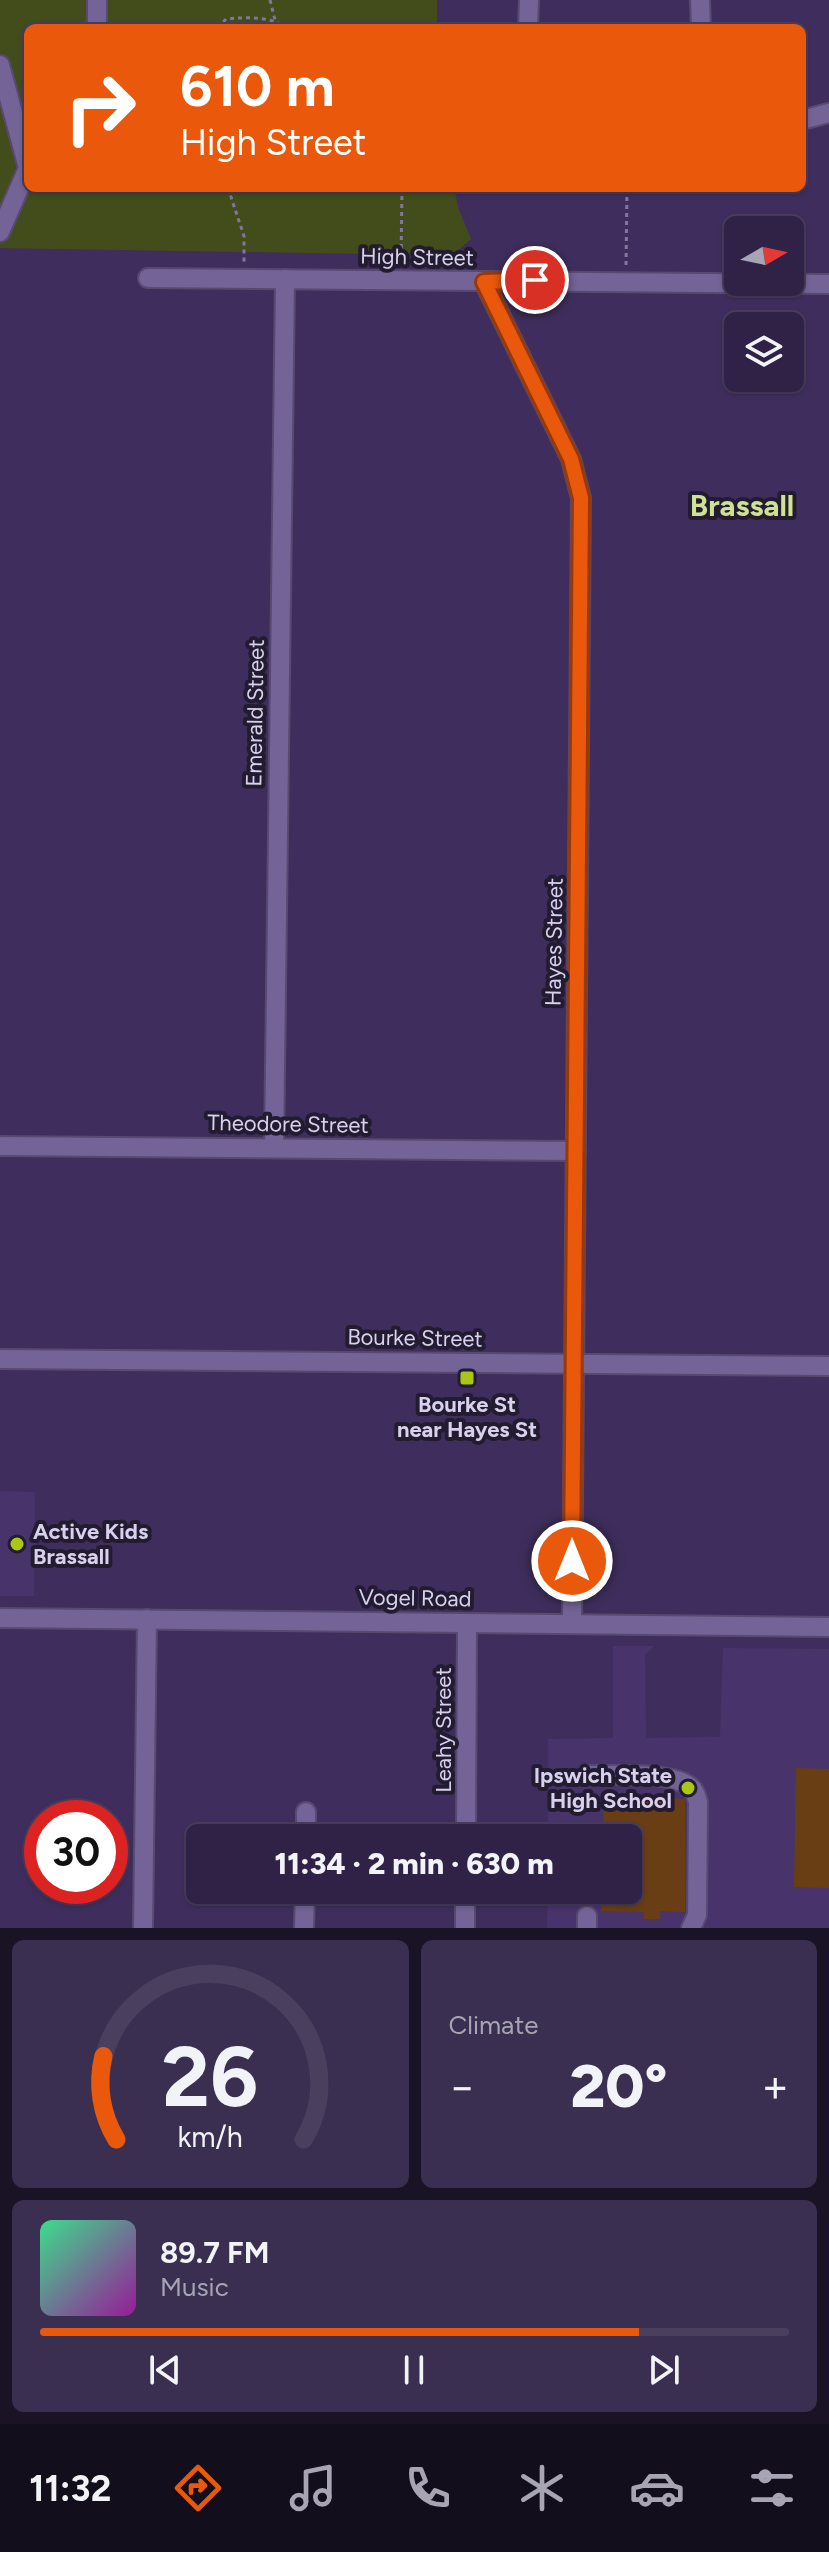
<!DOCTYPE html>
<html lang="en">
<head>
<meta charset="utf-8">
<style>
	body { margin:0; font-family:Figtree,sans-serif; background:#3b2f51; color:#f1f3f6; height:100vh; display:flex; flex-direction:column; font-size:30px; white-space:nowrap }
	* { box-sizing:border-box; margin:0 }
	p { font-size:26px; color:#a7a4b3 }
	.icon { flex:none; width:44px; height:44px; fill:none; stroke:currentColor; stroke-width:2; stroke-linecap:round; stroke-linejoin:round }
	.map { position:relative; height:1928px; overflow:hidden }
	.side { display:flex; flex-direction:column; gap:12px; padding:12px; background:#1a1326; flex:1 }
	.side>* { flex:none }
	.banner { position:absolute; left:24px; top:24px; width:782px; height:168px; border-radius:12px; box-shadow:0 2px 6px #0004,0 0 0 2px #4a3f5f; background:#ea580c; color:#fff; overflow:hidden }
	.needle { width:52px; rotate:81deg }
	.buttons { position:absolute; left:724px; top:216px; display:grid; gap:16px }
	.buttons a { display:grid; place-items:center; width:80px; height:80px; border-radius:12px; background:#2f2246; box-shadow:0 2px 6px #0004,0 0 0 2px #4a3f5f; font-size:40px }
	.speed { position:absolute; left:24px; top:1800px; display:flex; gap:16px; font-size:40px; font-weight:700; text-align:center }
	.speed>* { display:grid; place-content:center; width:104px; height:104px; border-radius:50%; background:#2f2246; box-shadow:0 2px 6px #0004,0 0 0 2px #4a3f5f; line-height:1 }
	.speed .limit { border:12px solid #d22; background:#fff; color:#111 }
	.pin { position:absolute; display:grid; place-items:center; width:68px; height:68px; color:#fff; margin:-34px; border:4px solid #fff; border-radius:50%; box-shadow:0 2px 8px #0007 }
	.me { position:absolute; width:88px; margin:-44px; rotate:0deg; stroke-linejoin:round; filter:drop-shadow(0 0 6px #0008) }
	.turn { display:flex; align-items:center; gap:28px; height:168px; padding:0 24px; font-size:36px }
	.turn .icon { width:104px; height:104px; stroke-width:2.5 }
	.turn b { display:block; font-size:56px; line-height:68px }
	.big { font-size:60px; font-weight:800; line-height:1.1 }
	.side .card { flex:1; display:flex; flex-direction:column; justify-content:center; gap:12px; min-width:0; padding:0 28px; border-radius:12px; background:#3b2f51 }
	.side .dial { align-items:center; gap:0 }
	.dial svg { height:208px; overflow:visible; fill:none; stroke:#4a3f5f; stroke-width:7; stroke-linecap:round; text-anchor:middle }
	.dial text { fill:#f1f3f6; stroke:none }
	.song { display:flex; align-items:center; gap:24px }
	.cover { width:96px; height:96px; border-radius:12px; background:linear-gradient(135deg,hsl(150 70% 55%),hsl(300 70% 35%)) }
	.played { height:8px; border-radius:4px; background:linear-gradient(90deg,#ea580c 80%,#4a3f5f 80%) }
	.keys { display:flex; justify-content:space-around; direction:ltr }
	.heat { display:flex; justify-content:space-between; align-items:center; font-size:44px; direction:ltr }
	.side .tiles { flex:1; display:grid; gap:12px; grid-template-columns:1fr 1fr }
	.card:last-child { grid-column:span 2 }
	.trip { position:absolute; left:186px; top:1824px; width:456px; height:80px; border-radius:12px; background:#2f2246; box-shadow:0 2px 6px #0004,0 0 0 2px #4a3f5f; font-weight:800; line-height:80px; text-align:center }
	.menu { display:flex; height:128px; justify-content:space-around; align-items:center; background:#130e1c; color:#a7a4b3 }
	.menu .icon { width:56px; height:56px }
	.menu .active { color:#ea580c }
	.menu b { font-size:36px; color:#f1f3f6 }
	.map>svg:first-child { display:block }
	.built { fill:#48346a }
	.green { fill:#434d1b }
	.building { fill:#6a3e15 }
	.lines { fill:none; stroke-linecap:round; stroke-linejoin:round }
	.minor-casing { stroke:#584971; stroke-width:22 }
	.path { stroke:#83769d; stroke-width:3; stroke-dasharray:4 4; stroke-linecap:butt }
	.minor { stroke:#746396; stroke-width:18 }
	.route-casing { stroke:#983908; stroke-width:20 }
	.route { stroke:#ea580c; stroke-width:14 }
	.poi-dot { fill:#abc615; stroke:#231c31; stroke-width:3 }
	.labels { text-anchor:middle; dominant-baseline:central; stroke-width:8; stroke-linejoin:round; paint-order:stroke }
	.street-label { font-size:22px; fill:#d9d0ed; stroke:#231c31 }
	.poi-label { font-size:22px; font-weight:bold; fill:#d9d0ed; stroke:#231c31 }
	.district-label { font-size:30px; font-weight:bold; fill:#cfe195; stroke:#231c31 }
</style>
</head>
<body>
<div class="map">
<svg width="829" height="1928" viewBox="0 0 829 1928">
	<rect width="100%" height="100%" fill="#3f2e5d"/>
	<g class="built">
		<polygon points="0,1491 35,1492 34,1596 0,1596"/>
		<polygon points="613,1646 654,1646 645,1655 646,1738 720,1737 723,1648 829,1649 829,1928 547,1928 548,1890 628,1890 628,1838 548,1838 548,1739 613,1738"/>
	</g>
	<polygon class="green" points="0,0 437,0 437,28 28,28 28,188 454,188 459,210 471,239 456,252 433,252 432,255 0,248"/>
	<g class="building">
		<polygon points="796,1768 829,1769 829,1888 794,1887"/>
		<polygon points="604,1797 685,1799 685,1912 660,1911 660,1919 644,1919 644,1912 601,1911 601,1890 628,1890 628,1838 603,1838"/>
	</g>
	<g class="lines">
		<g class="minor-casing">
			<g id="minor">
				<polyline points="97,0 97,28"/>
				<polyline points="700,0 701,28"/>
				<polyline points="528,28 529,0"/>
				<polyline points="0,65 28,168 0,232"/>
				<polyline points="802,120 829,113"/>
				<polyline points="148,278 829,284"/>
				<polyline points="484,282 571,459 581,498 572,1623"/>
				<polyline points="0,1146 576,1151"/>
				<polyline points="274,1148 285,279"/>
				<polyline points="0,1359 829,1366"/>
				<polyline points="0,1618 829,1627"/>
				<path d="M 587,1775 C 612,1776 669,1771 689,1786 C 695,1790 696,1795 698,1802 L 697,1915 L 691,1928"/>
				<polyline points="306,1838 306,1812"/>
				<polyline points="466,1838 467,1623"/>
				<polyline points="143,1928 147,1619"/>
				<polyline points="304,1928 305,1890"/>
				<polyline points="465,1928 465,1890"/>
				<polyline points="587,1928 587,1916"/>
			</g>
		</g>
		<g class="path">
			<polyline points="270,0 275,20"/>
			<path d="M 218,28 L 226,19 C 249,17 268,16 288,28"/>
			<polyline points="228,188 244,236 244,262"/>
			<polyline points="401,264 402,188"/>
			<polyline points="626,265 627,188"/>
		</g>
		<use href="#minor" class="minor"/>
	</g>
	<g class="lines">
		<g class="route-casing">
			<polyline id="route" points="535,280 484,282 571,459 581,498 572,1561"/>
		</g>
		<use href="#route" class="route"/>
	</g>
	<g class="poi-dot">
		<rect x="459" y="1370" width="16" height="16" rx="4"/>
		<circle cx="17" cy="1544" r="8"/>
		<circle cx="688" cy="1788" r="8"/>
	</g>
	<g class="labels">
		<g class="street-label">
			<text transform="translate(417 257) rotate(1)">High Street</text>
			<text transform="translate(255 713) rotate(-89)">Emerald Street</text>
			<text transform="translate(554 942) rotate(-89)">Hayes Street</text>
			<text transform="translate(288 1124) rotate(1)">Theodore Street</text>
			<text transform="translate(415 1338) rotate(1)">Bourke Street</text>
			<text transform="translate(415 1598) rotate(1)">Vogel Road</text>
			<text transform="translate(443 1730) rotate(-90)">Leahy Street</text>
		</g>
		<g class="poi-label">
			<text x="467" y="1404">Bourke St<tspan x="467" dy="25">near Hayes St</tspan></text>
			<text x="33" y="1531" text-anchor="start">Active Kids<tspan x="33" dy="25">Brassall</tspan></text>
			<text x="672" y="1775" text-anchor="end">Ipswich State<tspan x="672" dy="25">High School</tspan></text>
		</g>
		<g class="district-label">
			<text x="742" y="505">Brassall</text>
		</g>
	</g>
</svg>
<div class="buttons">
<a><svg class="needle" viewBox="-14 -14 28 28"><path d="M0-13l5 13h-10z" fill="#e53935"/><path d="M0 13l5-13h-10z" fill="#a7a4b3"/></svg></a>
<a><svg class="icon" aria-label="layers" viewBox="0 0 24 24"><path d="M12 4l9 5-9 5-9-5zM3 14l9 5 9-5"/></svg></a>
</div>
<div class="speed"><div class="limit">30</div></div>
<div class="pin" style="left:535px;top:280px;background:#d93025"><svg class="icon" aria-label="arrive" viewBox="0 0 24 24"><path d="M6 21V4h12l-3 4 3 4H6"/></svg></div>
<svg class="me" style="left:572px;top:1561px" viewBox="-20 -20 40 40"><circle r="17" fill="#ea580c" stroke="#fff" stroke-width="3"/><path d="M0-11L8 9 0 5-8 9z" fill="#fff"/></svg>
<div class="trip">11:34 · 2 min · 630 m</div>
<div class="banner">
<div class="turn"><svg class="icon" aria-label="right" viewBox="0 0 24 24"><path d="M7 20v-9h11M14 6l5 5-5 5"/></svg><div><b>610 m</b>High Street</div></div>
</div>
</div>
<section class="side">
<div class="tiles">
<div class="card dial"><svg viewBox="0 0 100 80">
<path d="M14 69A42 42 0 1 1 86 69"/>
<path d="M14 69A42 42 0 0 1 9 37" stroke="#ea580c"/>
<text x="50" y="56" font-size="32" font-weight="700">26</text>
<text x="50" y="72" font-size="11">km/h</text>
</svg></div>
<div class="card"><p>Climate</p>
<div class="heat"><a>−</a><b class="big">20°</b><a>+</a></div>
</div>
<div class="card">
<div class="song"><i class="cover"></i><div><b>89.7 FM</b><p>Music</p></div></div>
<div class="played"></div>
<div class="keys"><svg class="icon" aria-label="previous" viewBox="0 0 24 24"><path d="M18 5L8 12l10 7zM5 5v14"/></svg><svg class="icon" aria-label="pause" viewBox="0 0 24 24"><path d="M8 5v14M16 5v14"/></svg><svg class="icon" aria-label="next" viewBox="0 0 24 24"><path d="M6 5l10 7-10 7zM19 5v14"/></svg></div>
</div>
</div>
</section>
<nav class="menu">
<b>11:32</b>
<svg class="icon active" aria-label="directions" viewBox="0 0 24 24"><path d="M12 3l9 9-9 9-9-9zM9 14v-3h6M13 9l2 2-2 2"/></svg>
<svg class="icon" aria-label="music" viewBox="0 0 24 24"><path d="M9 18V5l10-2v13"/><circle cx="6" cy="18" r="3"/><circle cx="16" cy="16" r="3"/></svg>
<svg class="icon" aria-label="phone" viewBox="0 0 24 24"><path d="M5 4h4l2 5-3 2q2 4 5 5l2-3 5 2v4C11 20 4 13 5 4z"/></svg>
<svg class="icon" aria-label="climate" viewBox="0 0 24 24"><path d="M12 3v18M4 7l16 10M4 17L20 7"/></svg>
<svg class="icon" aria-label="car" viewBox="0 0 24 24"><path d="M5 17H2v-5l4-1 3-4h7l3 4 3 1v5h-3M9 17h6M6 11h13"/><circle cx="7" cy="17" r="2"/><circle cx="17" cy="17" r="2"/></svg>
<svg class="icon" aria-label="filters" viewBox="0 0 24 24"><path d="M4 7h16M4 17h16"/><circle cx="9" cy="7" r="2"/><circle cx="15" cy="17" r="2"/></svg>
</nav>
</body>
</html>
